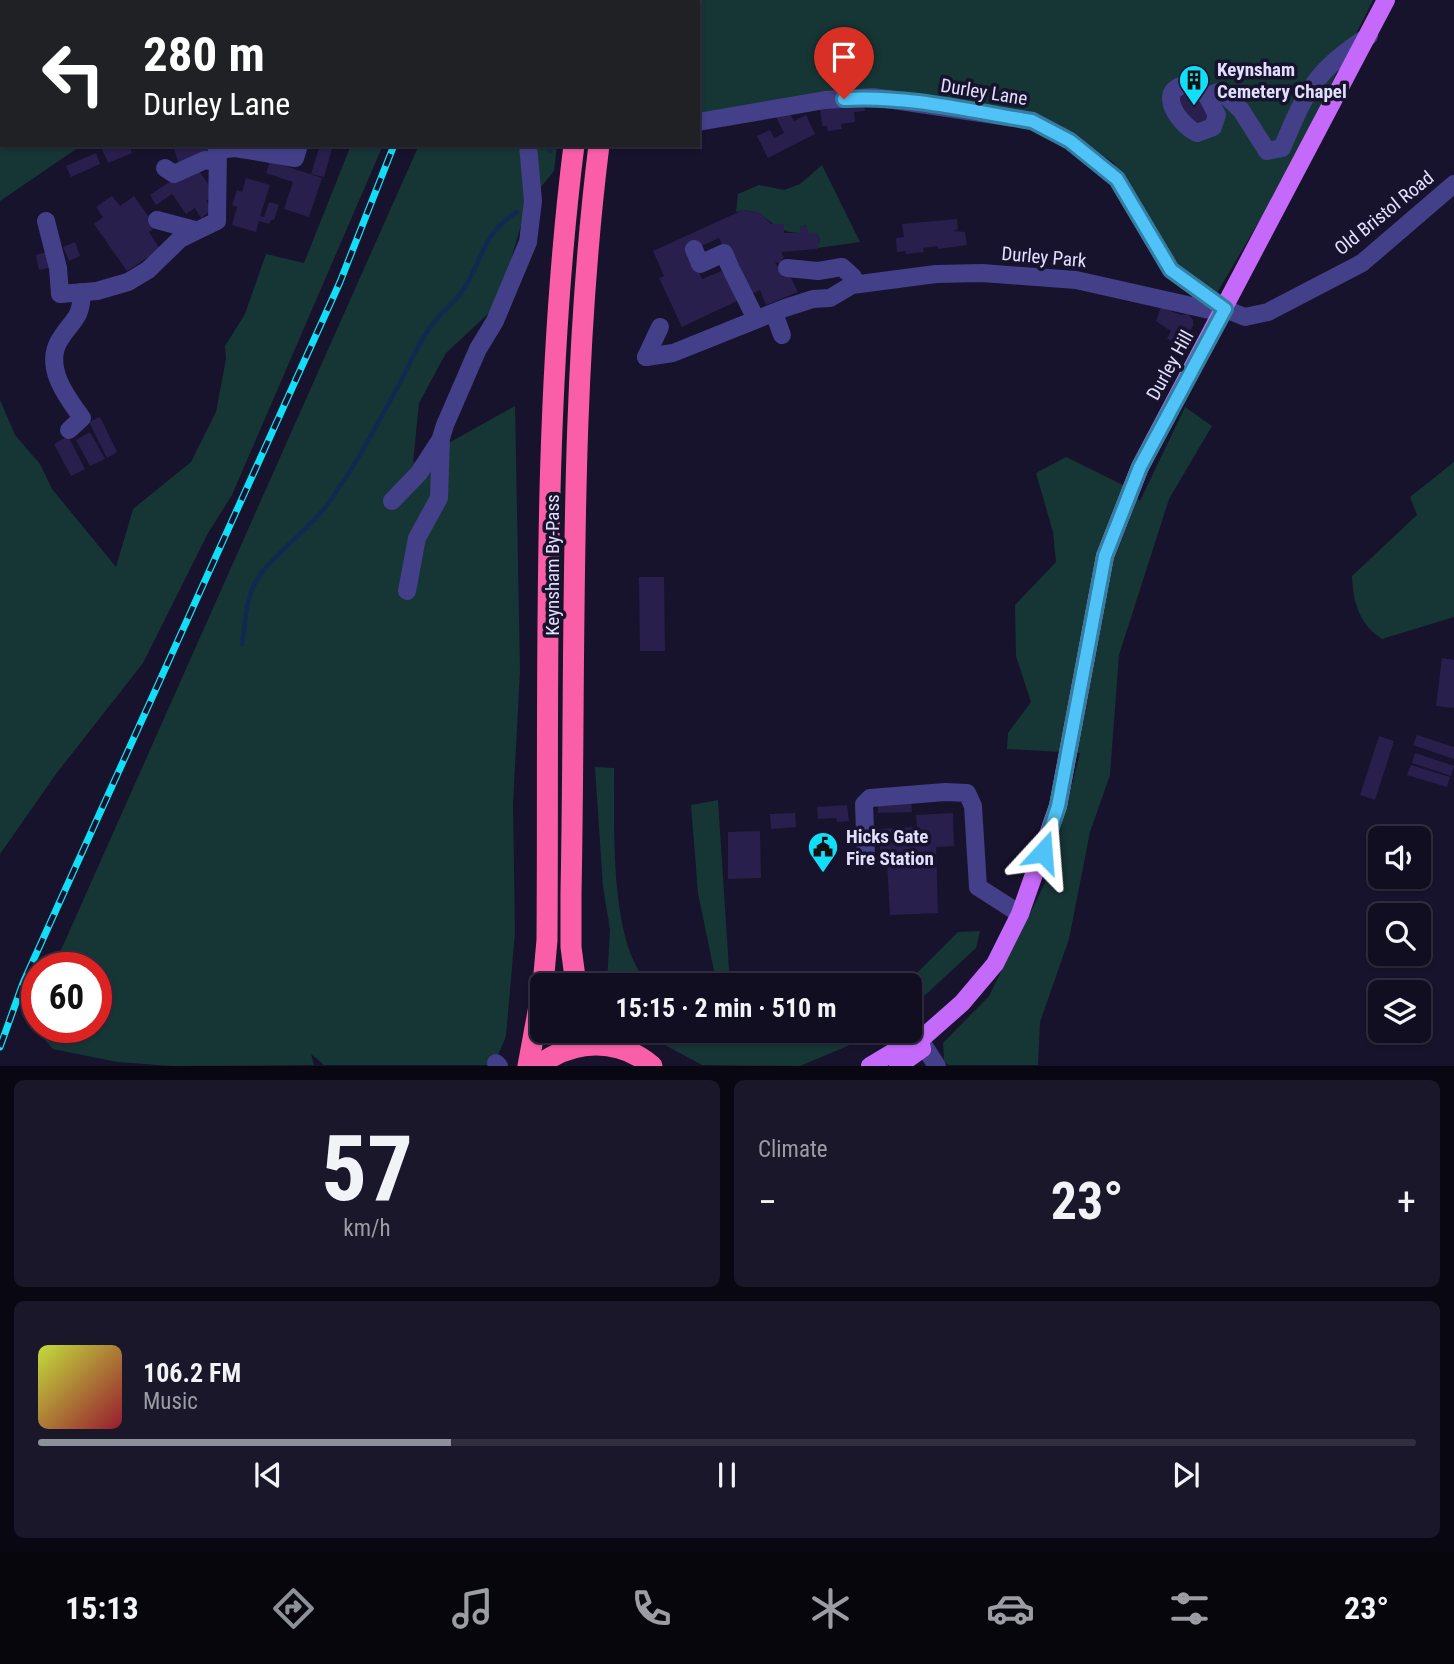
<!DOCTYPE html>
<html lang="en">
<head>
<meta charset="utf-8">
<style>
	body { margin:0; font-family:"Roboto Condensed",sans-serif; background:#1a172a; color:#f1f3f6; height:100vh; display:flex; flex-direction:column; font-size:26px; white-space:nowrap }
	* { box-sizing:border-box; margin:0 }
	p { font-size:23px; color:#9c9ca5 }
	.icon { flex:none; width:38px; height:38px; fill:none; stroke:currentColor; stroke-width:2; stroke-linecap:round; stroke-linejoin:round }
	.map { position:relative; height:1066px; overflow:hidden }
	.sheet { display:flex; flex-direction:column; gap:14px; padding:14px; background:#090812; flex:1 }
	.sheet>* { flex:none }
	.hud { position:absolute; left:0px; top:0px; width:700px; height:147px; box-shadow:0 2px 5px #0004,0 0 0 2px #302e3f; background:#202124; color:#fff; overflow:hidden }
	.tools { position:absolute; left:1368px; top:826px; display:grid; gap:14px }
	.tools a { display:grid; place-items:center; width:63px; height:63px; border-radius:10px; background:#110e21; box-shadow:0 2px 5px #0004,0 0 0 2px #302e3f; font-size:35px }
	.speed { position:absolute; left:21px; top:952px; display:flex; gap:14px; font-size:35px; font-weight:700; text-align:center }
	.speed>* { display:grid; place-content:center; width:91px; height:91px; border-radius:50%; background:#110e21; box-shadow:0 2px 5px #0004,0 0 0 2px #302e3f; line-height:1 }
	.speed .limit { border:10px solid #d22; background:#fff; color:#111 }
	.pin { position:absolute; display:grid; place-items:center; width:60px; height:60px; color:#fff; margin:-72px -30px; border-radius:50% 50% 50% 0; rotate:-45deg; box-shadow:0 0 7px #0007 }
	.pin .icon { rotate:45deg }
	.me { position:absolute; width:77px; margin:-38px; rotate:19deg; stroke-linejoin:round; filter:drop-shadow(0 0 5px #0008) }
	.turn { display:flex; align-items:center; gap:24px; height:147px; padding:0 28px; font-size:32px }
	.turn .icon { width:91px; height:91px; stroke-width:2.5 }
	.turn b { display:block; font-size:49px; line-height:60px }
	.big { font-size:52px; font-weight:700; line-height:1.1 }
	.sheet .card { flex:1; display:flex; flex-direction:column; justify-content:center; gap:10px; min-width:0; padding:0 24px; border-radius:10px; background:#1a172a }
	.sheet .dial { align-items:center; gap:0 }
	.dial b { font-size:91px; line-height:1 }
	.song { display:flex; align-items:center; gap:21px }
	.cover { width:84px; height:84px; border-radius:10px; background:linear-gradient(135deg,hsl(70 70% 55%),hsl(350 70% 35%)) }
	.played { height:7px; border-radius:4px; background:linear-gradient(90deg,#8c9099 30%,#302e3f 30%) }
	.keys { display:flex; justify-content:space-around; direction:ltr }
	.heat { display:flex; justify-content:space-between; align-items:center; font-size:38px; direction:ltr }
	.sheet .tiles { flex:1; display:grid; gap:14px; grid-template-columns:1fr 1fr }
	.card:last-child { grid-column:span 2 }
	.trip { position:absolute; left:530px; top:973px; width:392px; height:70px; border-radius:10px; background:#110e21; box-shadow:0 2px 5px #0004,0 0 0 2px #302e3f; font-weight:700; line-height:70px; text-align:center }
	.tabs { display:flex; height:112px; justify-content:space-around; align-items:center; background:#07060d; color:#9c9ca5 }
	.tabs .icon { width:49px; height:49px }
	.tabs .current { color:#8c9099 }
	.tabs b { font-size:32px; color:#f1f3f6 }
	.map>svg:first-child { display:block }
	.green { fill:#163635 }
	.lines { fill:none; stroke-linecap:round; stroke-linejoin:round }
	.stream { stroke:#112951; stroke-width:4.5 }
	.building { fill:#291f4c; fill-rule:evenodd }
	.minor { stroke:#433f89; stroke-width:18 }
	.major { stroke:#c569fa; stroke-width:18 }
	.highway { stroke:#fa5ea8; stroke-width:21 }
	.rail-casing { stroke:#11dff7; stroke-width:7 }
	.rail { stroke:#17132c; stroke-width:4.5; stroke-dasharray:13; stroke-linecap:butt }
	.route-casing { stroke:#337fa1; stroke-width:18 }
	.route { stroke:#4fc3f7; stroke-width:12 }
	.labels { text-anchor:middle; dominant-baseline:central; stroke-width:7; stroke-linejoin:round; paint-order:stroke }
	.poi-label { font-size:19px; font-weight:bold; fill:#e2defe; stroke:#17132c; text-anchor:start }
	.street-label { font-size:19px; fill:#e2defe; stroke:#17132c }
</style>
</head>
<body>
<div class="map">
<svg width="1454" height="1066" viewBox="0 0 1454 1066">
	<rect width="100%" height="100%" fill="#17132c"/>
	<g class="green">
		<polygon points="669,0 1373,0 1281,184 1214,298 1182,272 1113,162 1042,118 882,92 698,118 698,2"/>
		<polygon points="0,105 2,145 82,145 0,201"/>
		<polygon points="351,145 383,145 232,495 208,533 143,663 56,774 0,854 0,400 15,435 40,464 52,489 116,567 133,509 191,462 216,412 226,359 225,346 245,314 266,254 304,263"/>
		<polygon points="419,145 557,145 554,171 527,204 509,267 489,313 446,353 419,403 413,463 515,406 520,671 513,804 515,932 506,1036 494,1065 324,1065 311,1054 314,1065 172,1066 117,1062 53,1049 41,1036 41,1027 96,1027 96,968 53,968"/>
		<path d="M 822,165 L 860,242 L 817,248 L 820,239 L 817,233 L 808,233 L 806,225 L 800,227 L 800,233 C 769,233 765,204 736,212 L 738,194 L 759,185 L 784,190 L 800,184 Z"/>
		<polygon points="1185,407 1212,426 1169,499 1119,655 1110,775 1090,832 1069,939 1040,1022 1038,1065 948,1065 944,1060 943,1043 989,996 1048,877 1080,753 1007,749 1008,733 1031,702 1016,656 1015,605 1056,562 1053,532 1036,473 1066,457 1129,488 1140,501"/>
		<path d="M 1454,462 L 1454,617 L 1382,639 C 1359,624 1353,602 1352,576 L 1417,515 L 1410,497 Z"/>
		<path d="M 595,767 L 614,768 C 615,825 608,944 650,985 L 607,983 L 610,929 L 603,887 Z"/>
		<polygon points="718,800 718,801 730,985 717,985 698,893 691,805"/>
		<polygon points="980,931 976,948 910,1009 910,985 905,985 958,932"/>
		<polygon points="639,1031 718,1031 739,1040 796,1039 815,1031 883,1031 800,1066 702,1065"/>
	</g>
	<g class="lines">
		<g class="stream">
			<polyline points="548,145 550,151"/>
			<path d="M 242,644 C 246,621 245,598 258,578 C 277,550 307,532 327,505 C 356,465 378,423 401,381 C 410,363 419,341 432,325 C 440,313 452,305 461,293 C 483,263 480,235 517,212"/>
		</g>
	</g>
	<g class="building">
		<polygon points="1190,87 1213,115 1198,127 1175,100"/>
		<polygon points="864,103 865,111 854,112 855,122 841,124 842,129 828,131 827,126 822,126 820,107"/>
		<polygon points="788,110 794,121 806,115 815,134 768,158 757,136 770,130 774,138 784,133 776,117"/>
		<polygon points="112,145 129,145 132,153 108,163 102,149"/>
		<polygon points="173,145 211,145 210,156 180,168"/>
		<polygon points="320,145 333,145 324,177 311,174"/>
		<polygon points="96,153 100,164 71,177 66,166"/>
		<polygon points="270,161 322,178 309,217 284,209 293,182 266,173"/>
		<polygon points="197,168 215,194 206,201 212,210 201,218 195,208 186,214 172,194 156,205 150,195 186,171"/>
		<polygon points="246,178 270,185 260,216 264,217 269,202 279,205 274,220 271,220 269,224 259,221 256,232 232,225 237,207 232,205 237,190 242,192"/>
		<polygon points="112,196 120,206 134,196 156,227 149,232 160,249 127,271 94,224 103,217 96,207"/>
		<path d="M 743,210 L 760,213 L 771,224 L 784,224 L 784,233 L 800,233 L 800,227 L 806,225 L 808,233 L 817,233 L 820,239 L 817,249 L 781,252 L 784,257 L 780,263 L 775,262 L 783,277 L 789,274 L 798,292 L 766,305 L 760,290 L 682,327 L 659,278 L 664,276 L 653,251 ZM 719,238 L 723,247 L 727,245 L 736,265 L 702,279 L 690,251 Z"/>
		<polygon points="957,219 958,229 953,231 965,232 967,245 938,249 938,246 923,248 924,252 906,254 906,251 897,252 896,238 904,237 902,224"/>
		<polygon points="75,242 80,256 69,261 63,247"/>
		<polygon points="50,251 54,267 39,270 36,255"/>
		<polygon points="1161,307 1181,315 1188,314 1193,320 1193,326 1188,334 1185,333 1181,344 1167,339 1171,331 1156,321"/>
		<polygon points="100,417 117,452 107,458 89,422"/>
		<polygon points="90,432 105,459 90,466 76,440"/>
		<polygon points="68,436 85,469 71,476 54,444"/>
		<polygon points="639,577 664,577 665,651 640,651"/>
		<polygon points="1442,658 1454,660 1454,708 1436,706"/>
		<polygon points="1417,735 1454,747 1454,759 1413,745"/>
		<polygon points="1379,736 1394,741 1375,800 1360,795"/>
		<polygon points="1415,753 1454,766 1451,776 1412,763"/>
		<polygon points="1411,765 1450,777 1447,787 1407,775"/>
		<polygon points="911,801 912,812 878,813 878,803"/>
		<polygon points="847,805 849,821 837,822 836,818 818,819 817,807"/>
		<polygon points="795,813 796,827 771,829 770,814"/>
		<polygon points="953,813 954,846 936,847 938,913 890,915 887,863 884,863 883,851 880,851 879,829 917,827 916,815"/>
		<polygon points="760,831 761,878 728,879 728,832"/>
	</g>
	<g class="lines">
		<g class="minor">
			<polyline points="0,84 2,84"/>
			<path d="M 1207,96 L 1194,84 C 1153,84 1175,122 1197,133 L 1213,127 L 1217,115 L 1207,96 L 1221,91 L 1241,110 L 1267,151 L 1282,148 C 1306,91 1316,69 1369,36"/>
			<polyline points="698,122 825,100 873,97 1033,121 1070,141 1117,179 1171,270 1225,309 1245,317 1268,312 1362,263 1454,184"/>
			<polyline points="217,150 235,148 295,158 299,145"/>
			<polyline points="165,168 174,174 205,160 217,162"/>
			<polyline points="157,220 195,230"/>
			<polyline points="46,221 58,268 60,294 97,291 128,282 148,270 180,239 217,221 218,145"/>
			<polyline points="694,249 700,264 724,253 730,267"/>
			<polyline points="787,268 818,271 842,267 853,277 852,285"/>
			<polyline points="732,271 756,319"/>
			<polyline points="774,313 782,335"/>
			<polyline points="646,357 673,353 785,308 813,299 830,298 852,285 936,274 982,273 1076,280 1223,313"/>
			<polyline points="646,357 660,327"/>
			<path d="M 69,430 L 82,418 C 67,397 44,368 59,341 C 72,319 81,321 82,292"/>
			<polyline points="392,501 419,473 439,442"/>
			<polyline points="407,591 417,538 439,498 441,438 445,425 478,349 495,321 528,242 533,201 528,145"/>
			<polyline points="866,859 864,804 870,798 945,792 967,793 973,806 978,887 1020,914"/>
			<polyline points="920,1040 937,1066"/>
			<polyline points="496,1063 499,1066"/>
		</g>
		<g class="major">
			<polyline points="870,1066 915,1039 920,1040 962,1003 995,964 1020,914 1058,806 1105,556 1140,467 1386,0"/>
			<polyline points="898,1066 922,1049 920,1040"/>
		</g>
		<g class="highway">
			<polyline points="592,2 592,0"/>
			<polyline points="616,2 616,0"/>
			<path d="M 543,985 L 547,940 C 549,675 541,408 574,145"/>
			<path d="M 576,985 L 571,947 L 571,893 C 576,644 568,393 599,145"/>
			<polyline points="528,1066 542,990"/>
			<path d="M 538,1066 C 573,1039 618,1037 652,1066"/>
		</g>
		<g class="rail-casing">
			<g id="rail">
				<polyline points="457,2 458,0"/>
				<polyline points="0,1047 23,983 340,282 394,145"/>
			</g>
		</g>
		<use href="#rail" class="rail"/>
	</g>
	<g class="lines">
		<g class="route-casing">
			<path id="route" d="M 844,99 C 906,95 971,111 1032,121 L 1070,141 L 1117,179 L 1171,270 L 1225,309 L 1140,467 L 1105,556 L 1058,806 L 1043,852"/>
		</g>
		<use href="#route" class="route"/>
	</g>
	<defs>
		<g id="building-pin" transform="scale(1.575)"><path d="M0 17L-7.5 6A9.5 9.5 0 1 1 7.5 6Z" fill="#11dff7" stroke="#17132c"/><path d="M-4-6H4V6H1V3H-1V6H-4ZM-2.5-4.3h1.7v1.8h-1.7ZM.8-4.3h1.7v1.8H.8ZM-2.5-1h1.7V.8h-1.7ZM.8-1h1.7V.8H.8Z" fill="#111"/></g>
		<g id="civic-pin" transform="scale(1.575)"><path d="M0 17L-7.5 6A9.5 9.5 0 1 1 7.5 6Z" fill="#11dff7" stroke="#17132c"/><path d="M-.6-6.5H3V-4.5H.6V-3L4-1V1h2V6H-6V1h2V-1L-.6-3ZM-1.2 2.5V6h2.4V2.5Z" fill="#111"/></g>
	</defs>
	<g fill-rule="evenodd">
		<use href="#building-pin" x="1194" y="80"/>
		<use href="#civic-pin" x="823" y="847"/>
	</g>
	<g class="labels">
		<g class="poi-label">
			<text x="1217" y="69">Keynsham<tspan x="1217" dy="22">Cemetery Chapel</tspan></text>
			<text x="846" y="836">Hicks Gate<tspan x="846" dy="22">Fire Station</tspan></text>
		</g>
		<g class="street-label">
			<text transform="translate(984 92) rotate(9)">Durley Lane</text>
			<text transform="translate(1384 213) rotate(-39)">Old Bristol Road</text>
			<text transform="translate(1044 257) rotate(5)">Durley Park</text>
			<text transform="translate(1170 365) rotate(-61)">Durley Hill</text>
			<text transform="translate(552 565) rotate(-90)">Keynsham By-Pass</text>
		</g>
	</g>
</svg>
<div class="tools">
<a><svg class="icon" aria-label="sound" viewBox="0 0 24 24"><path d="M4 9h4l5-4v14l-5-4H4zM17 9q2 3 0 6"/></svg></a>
<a><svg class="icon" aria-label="search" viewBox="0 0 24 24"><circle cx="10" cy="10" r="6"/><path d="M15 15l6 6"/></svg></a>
<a><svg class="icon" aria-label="layers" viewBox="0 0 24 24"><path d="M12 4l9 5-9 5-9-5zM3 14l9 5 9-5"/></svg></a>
</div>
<div class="speed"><div class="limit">60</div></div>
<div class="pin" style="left:844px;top:99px;background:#d93025"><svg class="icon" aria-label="arrive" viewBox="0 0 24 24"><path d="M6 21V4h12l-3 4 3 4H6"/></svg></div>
<svg class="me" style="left:1043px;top:852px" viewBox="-20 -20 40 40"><path d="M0-17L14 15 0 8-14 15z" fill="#4fc3f7" stroke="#fff" stroke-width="4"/></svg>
<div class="trip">15:15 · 2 min · 510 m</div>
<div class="hud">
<div class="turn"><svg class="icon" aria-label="left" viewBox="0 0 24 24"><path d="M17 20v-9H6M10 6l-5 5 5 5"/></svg><div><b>280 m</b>Durley Lane</div></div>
</div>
</div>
<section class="sheet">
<div class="tiles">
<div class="card dial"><b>57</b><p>km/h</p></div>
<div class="card"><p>Climate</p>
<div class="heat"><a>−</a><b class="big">23°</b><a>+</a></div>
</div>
<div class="card">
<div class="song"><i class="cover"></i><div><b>106.2 FM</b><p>Music</p></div></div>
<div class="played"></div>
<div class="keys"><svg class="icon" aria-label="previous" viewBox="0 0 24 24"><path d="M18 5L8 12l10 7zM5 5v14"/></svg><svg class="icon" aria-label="pause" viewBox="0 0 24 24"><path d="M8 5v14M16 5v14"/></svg><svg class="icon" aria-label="next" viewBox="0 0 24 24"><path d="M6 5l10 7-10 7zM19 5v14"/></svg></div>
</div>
</div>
</section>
<nav class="tabs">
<b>15:13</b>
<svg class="icon current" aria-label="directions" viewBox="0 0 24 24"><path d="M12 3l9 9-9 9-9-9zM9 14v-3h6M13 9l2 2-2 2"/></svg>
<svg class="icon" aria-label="music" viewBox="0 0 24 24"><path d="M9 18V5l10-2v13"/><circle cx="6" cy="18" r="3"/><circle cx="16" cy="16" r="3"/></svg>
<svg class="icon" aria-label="phone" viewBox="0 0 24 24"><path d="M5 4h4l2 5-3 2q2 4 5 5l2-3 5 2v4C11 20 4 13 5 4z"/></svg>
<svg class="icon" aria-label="climate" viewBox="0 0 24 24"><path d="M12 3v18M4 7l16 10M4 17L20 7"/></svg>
<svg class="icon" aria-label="car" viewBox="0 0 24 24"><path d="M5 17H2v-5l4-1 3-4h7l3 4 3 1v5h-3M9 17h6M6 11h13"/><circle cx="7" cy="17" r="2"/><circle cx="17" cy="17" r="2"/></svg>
<svg class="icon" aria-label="filters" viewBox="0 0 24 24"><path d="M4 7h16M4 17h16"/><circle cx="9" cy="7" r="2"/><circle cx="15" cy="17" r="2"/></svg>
<b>23°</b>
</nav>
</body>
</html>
